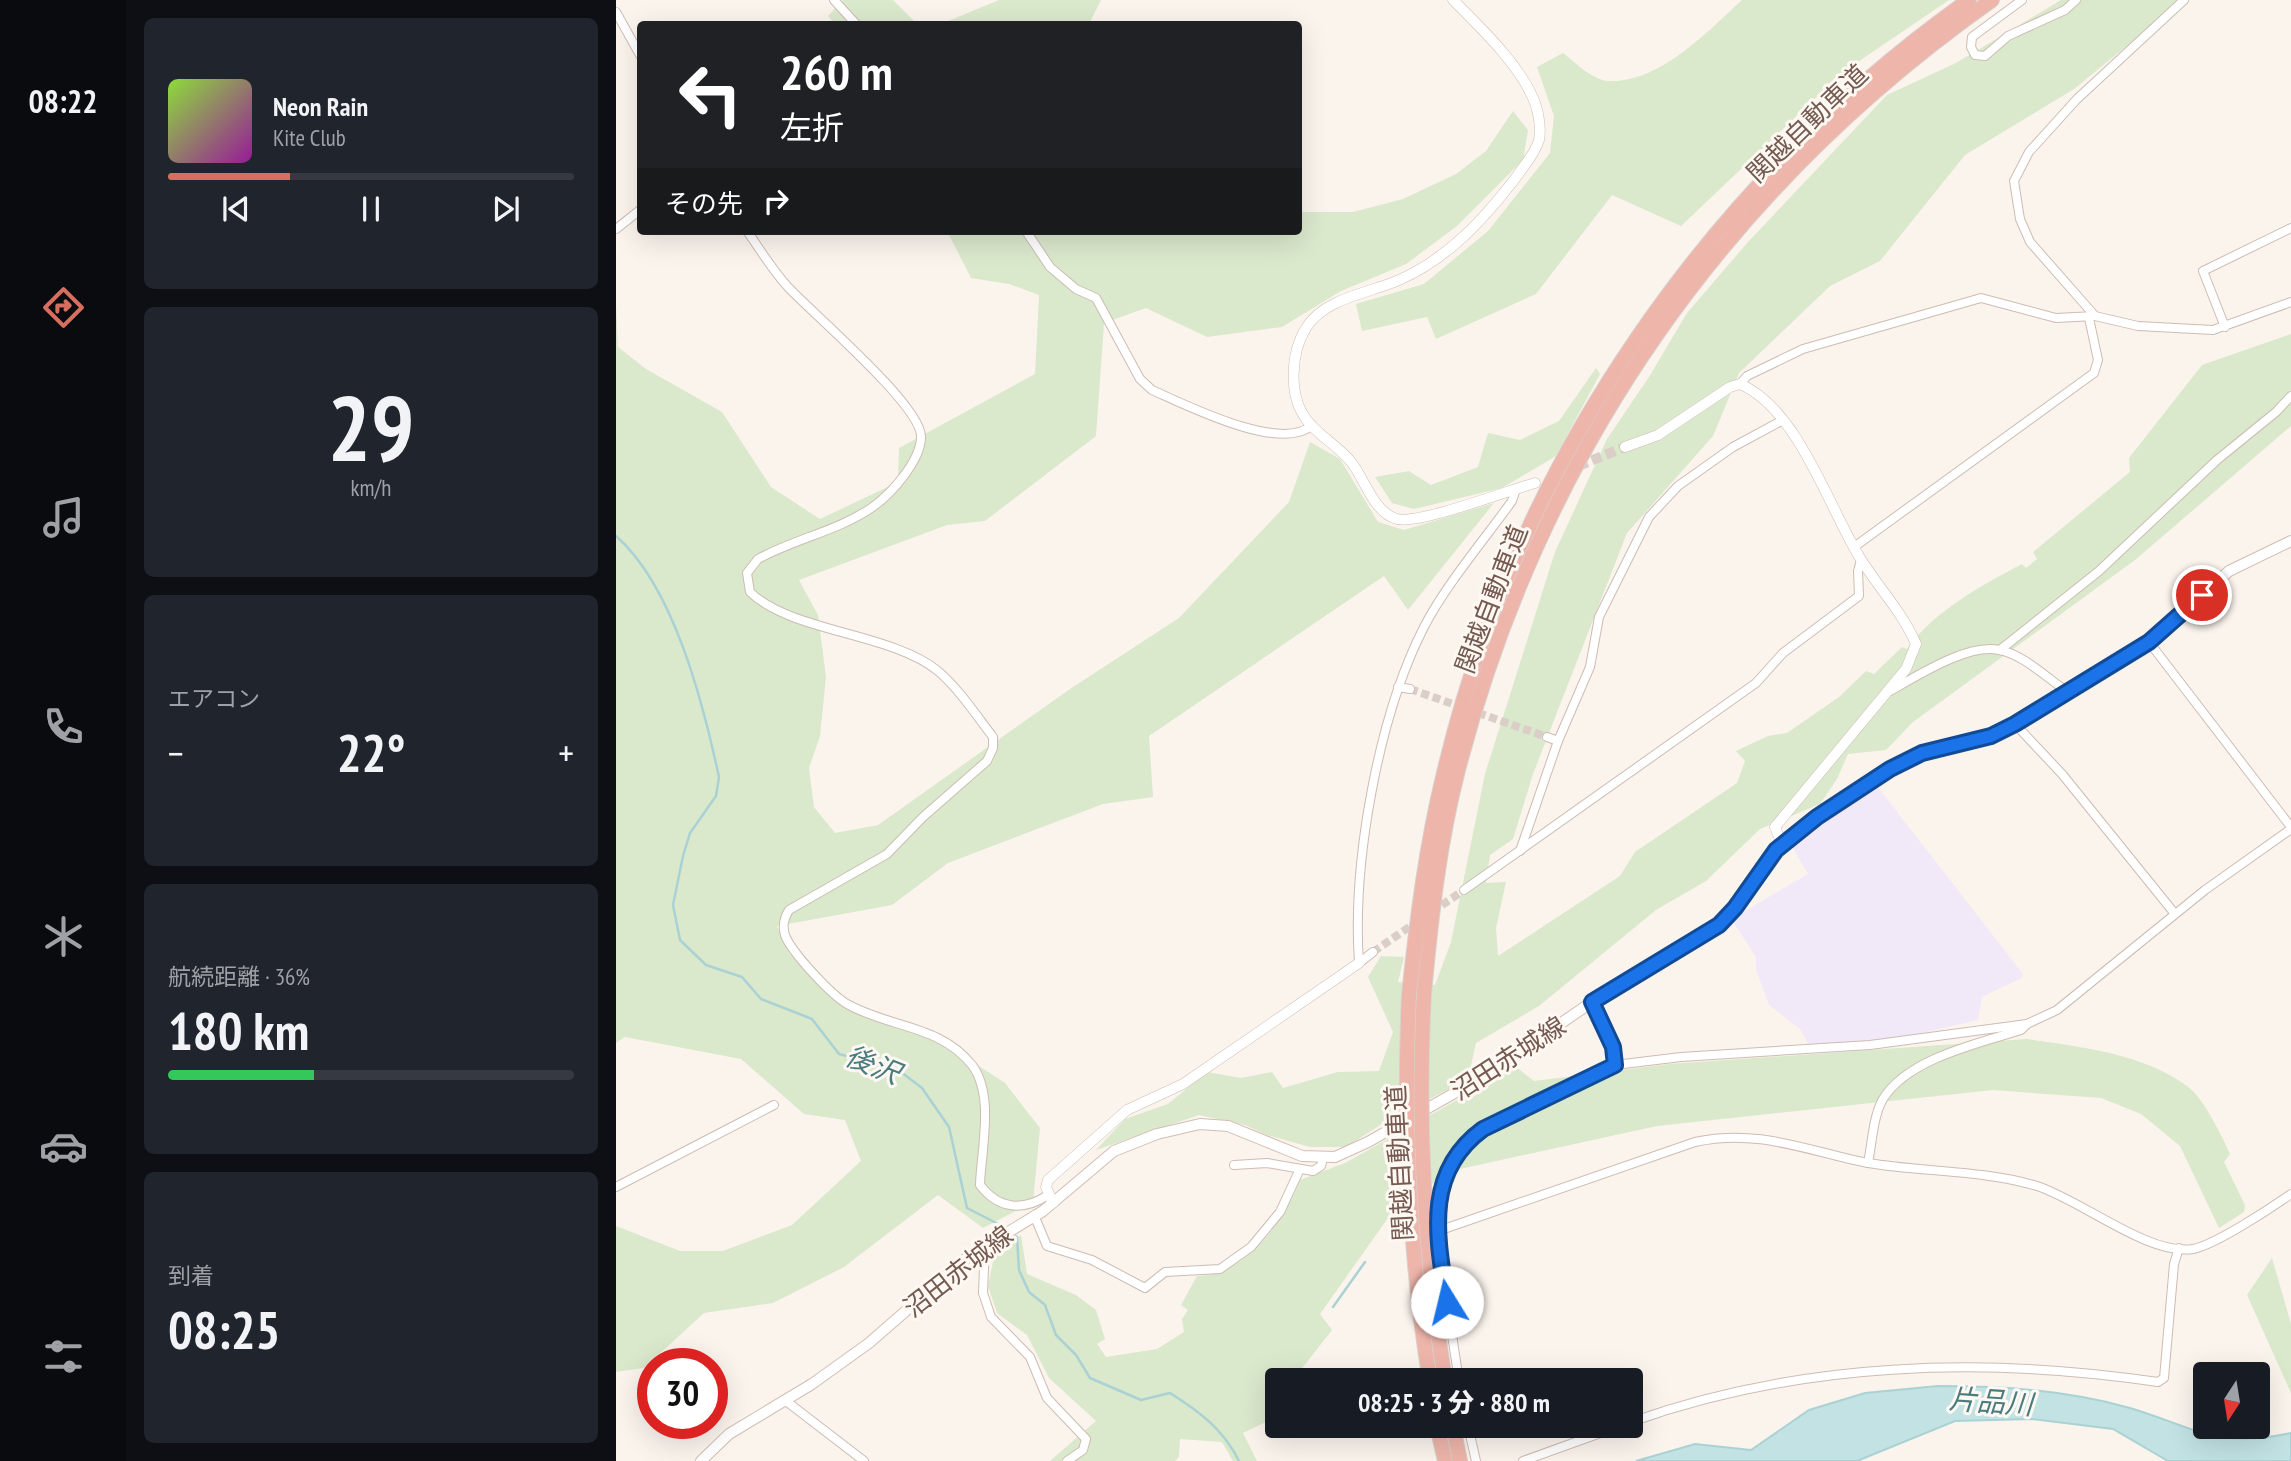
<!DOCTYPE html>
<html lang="ja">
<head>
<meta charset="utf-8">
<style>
	body { margin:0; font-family:"PT Sans Narrow","Noto Sans JP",sans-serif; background:#20242c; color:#f1f3f6; height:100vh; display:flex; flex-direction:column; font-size:26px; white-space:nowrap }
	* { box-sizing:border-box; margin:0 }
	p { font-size:23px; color:#9ea1a6 }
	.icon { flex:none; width:38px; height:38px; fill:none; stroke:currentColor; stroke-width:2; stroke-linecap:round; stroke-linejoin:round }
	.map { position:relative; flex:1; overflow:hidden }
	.sheet { display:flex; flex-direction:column; gap:18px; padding:18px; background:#0d0f14; width:490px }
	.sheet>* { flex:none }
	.top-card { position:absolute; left:21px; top:21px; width:665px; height:214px; border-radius:7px; box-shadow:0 7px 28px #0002; background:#202124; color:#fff; overflow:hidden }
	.needle { width:46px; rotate:192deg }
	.fabs { position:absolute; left:1577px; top:1362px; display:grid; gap:14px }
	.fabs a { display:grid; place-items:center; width:77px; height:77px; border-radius:7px; background:#171b24; box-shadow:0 7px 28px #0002; font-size:35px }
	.speed { position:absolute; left:21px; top:1348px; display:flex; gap:14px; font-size:35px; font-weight:700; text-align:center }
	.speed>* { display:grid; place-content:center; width:91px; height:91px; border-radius:50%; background:#171b24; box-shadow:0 7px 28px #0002; line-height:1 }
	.speed .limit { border:10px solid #d22; background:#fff; color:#111 }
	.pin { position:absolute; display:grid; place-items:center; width:60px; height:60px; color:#fff; margin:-30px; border:4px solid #fff; border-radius:50%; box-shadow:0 2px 7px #0007 }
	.me { position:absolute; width:77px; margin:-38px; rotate:351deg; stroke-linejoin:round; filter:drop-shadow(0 0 5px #0008) }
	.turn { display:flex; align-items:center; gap:24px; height:147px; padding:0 28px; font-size:32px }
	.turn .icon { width:91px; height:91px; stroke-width:2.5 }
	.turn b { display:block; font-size:49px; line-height:60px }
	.then { display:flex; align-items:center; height:66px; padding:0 28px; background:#0003; gap:14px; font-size:26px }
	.big { font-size:52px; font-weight:800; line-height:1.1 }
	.sheet .card { flex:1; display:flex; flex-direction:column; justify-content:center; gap:10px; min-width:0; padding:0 24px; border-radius:10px; background:#20242c }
	.sheet .dial { align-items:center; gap:0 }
	.dial b { font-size:91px; line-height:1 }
	.song { display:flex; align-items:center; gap:21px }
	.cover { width:84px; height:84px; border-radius:10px; background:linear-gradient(135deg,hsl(90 70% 55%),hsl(300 70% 35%)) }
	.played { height:7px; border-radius:4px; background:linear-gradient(90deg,#d76e5f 30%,#363941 30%) }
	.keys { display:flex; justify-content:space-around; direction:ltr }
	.heat { display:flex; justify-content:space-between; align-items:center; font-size:38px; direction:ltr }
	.charge { height:10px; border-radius:5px; background:linear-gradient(90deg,#34c759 36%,#363941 0) }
	.trip { position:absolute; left:649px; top:1368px; width:378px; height:70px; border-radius:7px; background:#171b24; box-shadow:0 7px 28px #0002; font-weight:800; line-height:70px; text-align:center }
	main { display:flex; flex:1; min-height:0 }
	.tab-bar { display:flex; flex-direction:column; width:126px; justify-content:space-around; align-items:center; background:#090b0e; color:#9ea1a6 }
	.tab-bar .icon { width:49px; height:49px }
	.tab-bar .current { color:#d76e5f }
	.tab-bar b { font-size:32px; color:#f1f3f6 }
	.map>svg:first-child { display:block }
	.education { fill:#f1e9f8 }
	.green { fill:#dae8cc }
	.water { fill:#c2e2e3; stroke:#aad2d4; stroke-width:2 }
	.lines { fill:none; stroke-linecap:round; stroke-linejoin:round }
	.stream { stroke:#aad2d4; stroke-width:2.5 }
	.minor-tunnel { stroke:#dacec6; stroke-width:8; stroke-dasharray:8 4; stroke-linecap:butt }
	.tertiary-tunnel { stroke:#dacec6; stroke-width:10; stroke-dasharray:10 5; stroke-linecap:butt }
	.minor-casing { stroke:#cdbcb3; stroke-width:10 }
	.tertiary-casing { stroke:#cdbcb3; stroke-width:11 }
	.secondary-casing { stroke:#d2bdb3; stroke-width:12 }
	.motorway-casing { stroke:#d8d1ce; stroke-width:16 }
	.minor { stroke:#fff; stroke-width:8 }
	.tertiary { stroke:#fff; stroke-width:10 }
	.secondary { stroke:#fff; stroke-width:10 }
	.motorway { stroke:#eeb5aa; stroke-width:14 }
	.motorway-bridge-casing { stroke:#d8d1ce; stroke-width:16; stroke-linecap:butt }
	.motorway-bridge { stroke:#eeb5aa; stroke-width:14 }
	.route-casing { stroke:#114b97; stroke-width:18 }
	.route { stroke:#1a73e8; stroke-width:12 }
	.labels { text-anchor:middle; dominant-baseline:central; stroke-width:6; stroke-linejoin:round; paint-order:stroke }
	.street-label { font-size:26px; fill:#755a51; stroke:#fef8f3 }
	.water-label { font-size:28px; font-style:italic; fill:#497b7f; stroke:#fef8f3 }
</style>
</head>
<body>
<main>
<nav class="tab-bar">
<b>08:22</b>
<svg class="icon current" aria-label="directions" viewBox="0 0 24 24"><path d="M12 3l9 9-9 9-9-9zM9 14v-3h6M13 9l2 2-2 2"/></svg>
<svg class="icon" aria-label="music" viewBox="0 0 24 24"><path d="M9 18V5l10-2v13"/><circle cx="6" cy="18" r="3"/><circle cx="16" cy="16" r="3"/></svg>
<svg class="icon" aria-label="phone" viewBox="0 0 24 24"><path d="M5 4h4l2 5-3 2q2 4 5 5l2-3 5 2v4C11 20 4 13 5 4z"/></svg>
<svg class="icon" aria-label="climate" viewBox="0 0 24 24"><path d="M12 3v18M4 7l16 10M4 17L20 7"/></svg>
<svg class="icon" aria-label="car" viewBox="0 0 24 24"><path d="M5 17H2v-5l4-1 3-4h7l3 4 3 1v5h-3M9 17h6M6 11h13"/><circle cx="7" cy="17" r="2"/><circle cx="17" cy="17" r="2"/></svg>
<svg class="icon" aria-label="filters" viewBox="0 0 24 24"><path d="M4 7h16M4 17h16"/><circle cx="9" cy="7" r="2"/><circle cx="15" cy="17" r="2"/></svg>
</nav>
<section class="sheet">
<div class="card">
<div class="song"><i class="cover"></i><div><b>Neon Rain</b><p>Kite Club</p></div></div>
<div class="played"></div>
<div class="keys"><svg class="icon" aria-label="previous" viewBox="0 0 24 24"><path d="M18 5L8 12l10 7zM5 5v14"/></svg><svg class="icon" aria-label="pause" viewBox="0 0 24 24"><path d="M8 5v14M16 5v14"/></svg><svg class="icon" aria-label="next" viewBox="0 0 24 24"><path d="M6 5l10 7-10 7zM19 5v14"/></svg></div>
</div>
<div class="card dial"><b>29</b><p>km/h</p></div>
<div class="card"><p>エアコン</p>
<div class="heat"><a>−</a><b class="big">22°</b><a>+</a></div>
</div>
<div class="card"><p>航続距離 · 36%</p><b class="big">180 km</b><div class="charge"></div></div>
<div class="card"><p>到着</p><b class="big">08:25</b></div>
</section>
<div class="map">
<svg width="1675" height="1461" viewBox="0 0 1675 1461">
	<rect width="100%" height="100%" fill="#fbf4ed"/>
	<polygon class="education" points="1261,786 1407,974 1406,978 1366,997 1362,1020 1289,1037 1196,1046 1192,1044 1184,1029 1153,1005 1140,970 1140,957 1115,919 1192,874 1175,845"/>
	<g class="green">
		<polygon points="227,0 277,0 301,24 219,24 212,16"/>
		<polygon points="383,0 485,0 473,24 325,24"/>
		<path d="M 1126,0 L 1333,0 L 1227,72 L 1065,226 L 996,195 L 920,294 L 820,339 L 811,317 L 746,331 L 740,304 L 808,284 L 872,231 L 934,153 L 938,116 L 921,67 L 947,53 C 960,63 976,80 993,81 C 1044,83 1092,31 1126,0 Z"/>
		<path d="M 1445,0 L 1567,0 L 1458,89 L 1349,155 L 1264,261 L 1214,286 L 1123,373 L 1097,436 L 1011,533 L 917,774 L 897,839 L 874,855 L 870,883 L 890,882 L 880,928 L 882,956 L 1004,876 L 1019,852 L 1121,783 L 1129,761 L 1120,751 L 1152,736 L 1171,733 L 1223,697 L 1250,671 L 1258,674 L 1286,647 L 1291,649 C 1317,612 1366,585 1406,564 L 1410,568 L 1421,559 L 1417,552 L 1514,472 L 1513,458 L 1586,365 L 1675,334 L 1675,426 L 1519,560 L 1297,722 L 1270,750 L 1232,754 L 1221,779 L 1204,804 L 1144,829 L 1090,881 L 1040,910 L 923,1006 L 860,1043 L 852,1079 L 769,1122 L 730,1147 L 694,1147 L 651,1135 L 629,1125 L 583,1115 L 480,1150 L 509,1119 L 552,1104 L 591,1072 L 625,1078 L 656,1072 L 667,1088 L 722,1072 L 763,1071 L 777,1032 L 752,977 L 765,956 L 788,957 L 782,982 L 819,985 L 835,942 L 869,774 L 939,552 L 991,439 L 1033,377 L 1071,313 L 1132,242 L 1271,95 L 1340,63 Z"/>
		<polygon points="897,111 912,130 907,160 841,226 790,264 725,291 666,327 591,337 530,308 488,323 480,436 369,521 331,525 183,580 202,615 210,677 204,736 193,768 198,807 219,833 262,825 454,689 563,618 673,502 694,442 724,459 762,522 788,530 878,503 792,610 768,576 533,736 537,797 487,804 332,863 276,905 161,926 173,953 226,1006 329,1044 389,1083 424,1128 417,1202 367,1228 322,1195 228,1267 157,1303 88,1313 28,1368 0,1372 0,1226 64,1251 107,1251 176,1225 245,1161 229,1120 188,1114 125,1059 9,1037 0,1043 0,303 2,347 30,369 106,412 155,487 204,519 282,482 283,448 419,374 423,295 393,284 355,278 331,231 682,231 683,212 737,212 787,199 840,174 870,151"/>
		<polygon points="980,368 984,374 940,456 886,488 798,509 776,503 759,477 793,471 815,485 862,467 872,433 904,440 943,421"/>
		<path d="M 1411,1039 C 1464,1047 1526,1053 1571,1086 C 1587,1097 1606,1136 1614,1154 L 1608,1162 L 1629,1205 L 1628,1212 L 1603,1228 L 1564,1146 L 1525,1114 L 1485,1098 L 1377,1090 L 1041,1126 L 844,1169 L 784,1201 L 704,1314 L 716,1330 L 676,1381 L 662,1381 L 660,1417 L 627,1433 L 641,1461 L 617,1461 L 606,1442 L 564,1439 L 563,1457 L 559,1461 L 434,1461 L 480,1421 L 433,1378 L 411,1335 L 381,1313 L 372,1286 L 379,1252 L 405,1235 L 411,1274 L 460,1295 L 480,1310 L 489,1339 L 481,1344 L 490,1357 L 541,1349 L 568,1332 L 566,1319 L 572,1310 L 565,1305 L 581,1276 C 629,1276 669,1220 684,1180 L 729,1163 L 900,1067 L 918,1081 L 1053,1064 Z"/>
		<polygon points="1656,1258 1675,1324 1675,1393 1631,1295"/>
	</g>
	<path class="water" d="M 1322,1386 C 1387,1386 1451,1390 1514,1408 C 1580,1428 1601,1449 1675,1433 L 1675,1461 L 1552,1461 L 1497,1429 L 1416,1419 L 1339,1421 L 1241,1461 L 1020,1461 L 1079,1444 L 1135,1450 L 1193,1410 L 1249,1393 Z"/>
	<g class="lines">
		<g class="stream">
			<path d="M 0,536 C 58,587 87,703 103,777 L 100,796 L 74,833 L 67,856 L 57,905 L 64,940 L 90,965 L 126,977 L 145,999 L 196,1019 L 223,1054 L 281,1069 L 306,1088 L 333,1127 L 351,1208 L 392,1229"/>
			<path d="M 397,1234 L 401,1237 L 403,1270 L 413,1292 L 429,1305 L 440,1335 L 460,1355 L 474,1378 L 525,1400 L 554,1393 C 584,1412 607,1429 623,1461"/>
			<polyline points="717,1307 749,1262"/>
		</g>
		<g class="minor-tunnel">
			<polyline points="794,689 931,737"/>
			<polyline points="816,912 848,890"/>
			<polyline points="757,952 802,921"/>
		</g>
		<polyline class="tertiary-tunnel" points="962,466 1009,447"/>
		<g class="minor-casing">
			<g id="minor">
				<polyline points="218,0 240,24"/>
				<polyline points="1406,0 1356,37 1355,47 1359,55 1369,56 1392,36 1449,10 1460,0"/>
				<polyline points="1568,0 1461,99 1413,152 1398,181 1404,219 1414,242 1479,316 1522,326 1597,330 1675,302"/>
				<polyline points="0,12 24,55"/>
				<polyline points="0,229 24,210"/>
				<path d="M 131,231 C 144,249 156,270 172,287 C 196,313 306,406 305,437 C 305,460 276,493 258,506 C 225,530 178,539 142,559 L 131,573 L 134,592 C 175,632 276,633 322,671 C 343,689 360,715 377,737 L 377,748 L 371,761 L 307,817 L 271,854 L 173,910 C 168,918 166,925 169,935 C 175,952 217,997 233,1005 C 275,1028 324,1025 356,1065 C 379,1096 365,1150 364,1185 C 383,1210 408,1211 432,1195"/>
				<path d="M 410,231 L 434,267 L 460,289 L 480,298 L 524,379 L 536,390 C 568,404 666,454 696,425"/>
				<polyline points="1609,327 1587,271 1675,228"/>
				<polyline points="1124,384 1131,376 1187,349 1365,298 1440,318 1479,316"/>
				<polyline points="1238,547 1478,373 1482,360 1473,318"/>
				<polyline points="1533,642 1675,827"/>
				<polyline points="1384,650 1483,571 1601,460 1660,412 1675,396"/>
				<polyline points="782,687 794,689"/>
				<path d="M 1274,691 C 1301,676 1352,643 1383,650 C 1407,654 1432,679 1452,692"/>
				<polyline points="1399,724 1446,774 1559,914"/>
				<polyline points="931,737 942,741"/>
				<polyline points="904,851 942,741 974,667 983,617 1033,517 1062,486 1117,447 1167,420"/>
				<polyline points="848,890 1140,683 1167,653 1243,596 1242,571 1245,560"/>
				<path d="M 743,963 C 736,863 762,717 808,627 C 829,586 868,540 896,501 L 900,489"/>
				<polyline points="743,963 757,952"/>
				<polyline points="976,1002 997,1047 999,1065"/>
				<path d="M 1252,1163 C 1256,1144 1257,1116 1267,1099 C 1291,1059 1363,1043 1405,1030 L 1411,1024"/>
				<polyline points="618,1165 651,1163 697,1171 705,1166 707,1158"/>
				<polyline points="0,1187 158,1105"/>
				<polyline points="418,1215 431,1246 476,1260 529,1288 549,1272 604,1269 635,1247 664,1212 683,1171"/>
				<path d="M 825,1230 L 1079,1142 C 1142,1128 1191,1151 1252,1163 C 1306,1172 1368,1170 1421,1186 C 1465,1200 1533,1256 1577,1249 C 1599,1245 1655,1208 1675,1194"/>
				<polyline points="369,1244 367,1293 375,1317 414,1357 431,1398 470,1439 467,1450 451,1461"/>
				<polyline points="843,1381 823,1249 822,1196 848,1144 868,1129 999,1065 1065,1057 1254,1045 1411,1024 1441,1010 1589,890 1675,829"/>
				<polyline points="170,1401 248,1461"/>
				<path d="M 1015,1422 C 1183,1362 1367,1356 1542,1382 L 1548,1378 L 1558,1264 L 1563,1248"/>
				<polyline points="852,1426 860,1461"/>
				<polyline points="907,1461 1004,1426"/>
			</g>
		</g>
		<g class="tertiary-casing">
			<g id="tertiary">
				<path d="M 837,0 C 864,27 906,67 919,103 C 923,114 925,129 923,140 C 919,154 909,164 901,176 C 869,218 833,258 783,280 C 754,293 708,298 690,328 C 675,352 672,395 690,419 C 702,436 723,446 736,463 C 749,480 758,513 781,519 C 801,525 894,490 919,483"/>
				<path d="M 1009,447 L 1042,435 L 1114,387 L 1124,384 C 1182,409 1212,506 1244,558 C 1262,587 1287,613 1300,644 L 1290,669 L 1159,827 L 1166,844"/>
				<polyline points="437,1203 430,1187 432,1180 511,1110 567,1084 743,963"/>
			</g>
		</g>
		<g class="secondary-casing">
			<polyline id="secondary" points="85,1461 113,1434 196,1384 253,1343 353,1256 427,1211 498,1151 541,1134 584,1124 612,1126 686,1156 719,1157 752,1142 865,1078 976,1002 1103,925 1166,844 1274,769 1306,753 1375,736 1399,724 1533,642 1613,571 1675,541"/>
		</g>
		<g class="motorway-casing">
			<g id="motorway">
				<path d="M 808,993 C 815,919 823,843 842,770 C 925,451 1107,190 1376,0"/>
				<path d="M 793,995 C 801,920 810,846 828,773 C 901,462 1093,185 1353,0"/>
				<polyline points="821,1426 829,1461"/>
				<polyline points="837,1426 844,1461"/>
			</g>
		</g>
		<use href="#minor" class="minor"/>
		<use href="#tertiary" class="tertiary"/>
		<use href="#secondary" class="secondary"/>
		<use href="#motorway" class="motorway"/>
		<g class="motorway-bridge-casing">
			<g id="motorway-bridge">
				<path d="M 808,993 C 801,1124 808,1252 829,1381"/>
				<path d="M 793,995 C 787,1125 793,1253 814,1381"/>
			</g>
		</g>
		<use href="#motorway-bridge" class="motorway-bridge"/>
	</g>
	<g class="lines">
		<g class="route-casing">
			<path id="route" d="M 831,1302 C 821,1237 807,1173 867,1129 L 999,1065 L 997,1047 L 976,1002 L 1103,925 L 1119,908 L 1160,850 L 1201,817 L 1274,769 L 1306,753 L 1375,736 L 1399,724 L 1533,642 L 1586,595"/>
		</g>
		<use href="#route" class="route"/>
	</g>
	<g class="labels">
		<g class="street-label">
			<text transform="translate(1191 123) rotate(-44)">関越自動車道</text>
			<text transform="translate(875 599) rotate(-69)">関越自動車道</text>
			<text transform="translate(892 1058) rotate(-33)">沼田赤城線</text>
			<text transform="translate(783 1163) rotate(-93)">関越自動車道</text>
			<text transform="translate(342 1271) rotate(-38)">沼田赤城線</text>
		</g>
		<g class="water-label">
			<text transform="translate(257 1064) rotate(22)">後沢</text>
			<text transform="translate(1375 1401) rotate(4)">片品川</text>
		</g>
	</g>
</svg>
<div class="fabs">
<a><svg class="needle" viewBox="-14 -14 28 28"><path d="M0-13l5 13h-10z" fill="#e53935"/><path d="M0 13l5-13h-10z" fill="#9ea1a6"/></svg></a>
</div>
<div class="speed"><div class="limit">30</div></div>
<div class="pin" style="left:1586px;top:595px;background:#d93025"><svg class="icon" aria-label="arrive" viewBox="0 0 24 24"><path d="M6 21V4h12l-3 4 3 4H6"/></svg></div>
<svg class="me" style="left:831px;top:1302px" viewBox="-20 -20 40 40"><circle r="19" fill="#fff"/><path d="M0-13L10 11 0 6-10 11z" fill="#1a73e8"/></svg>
<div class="trip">08:25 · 3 分 · 880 m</div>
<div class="top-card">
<div class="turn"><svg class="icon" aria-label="left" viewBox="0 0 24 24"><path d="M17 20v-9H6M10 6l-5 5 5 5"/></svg><div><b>260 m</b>左折</div></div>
<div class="then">その先<svg class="icon" aria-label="right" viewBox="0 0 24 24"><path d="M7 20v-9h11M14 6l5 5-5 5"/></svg></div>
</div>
</div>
</main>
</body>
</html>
